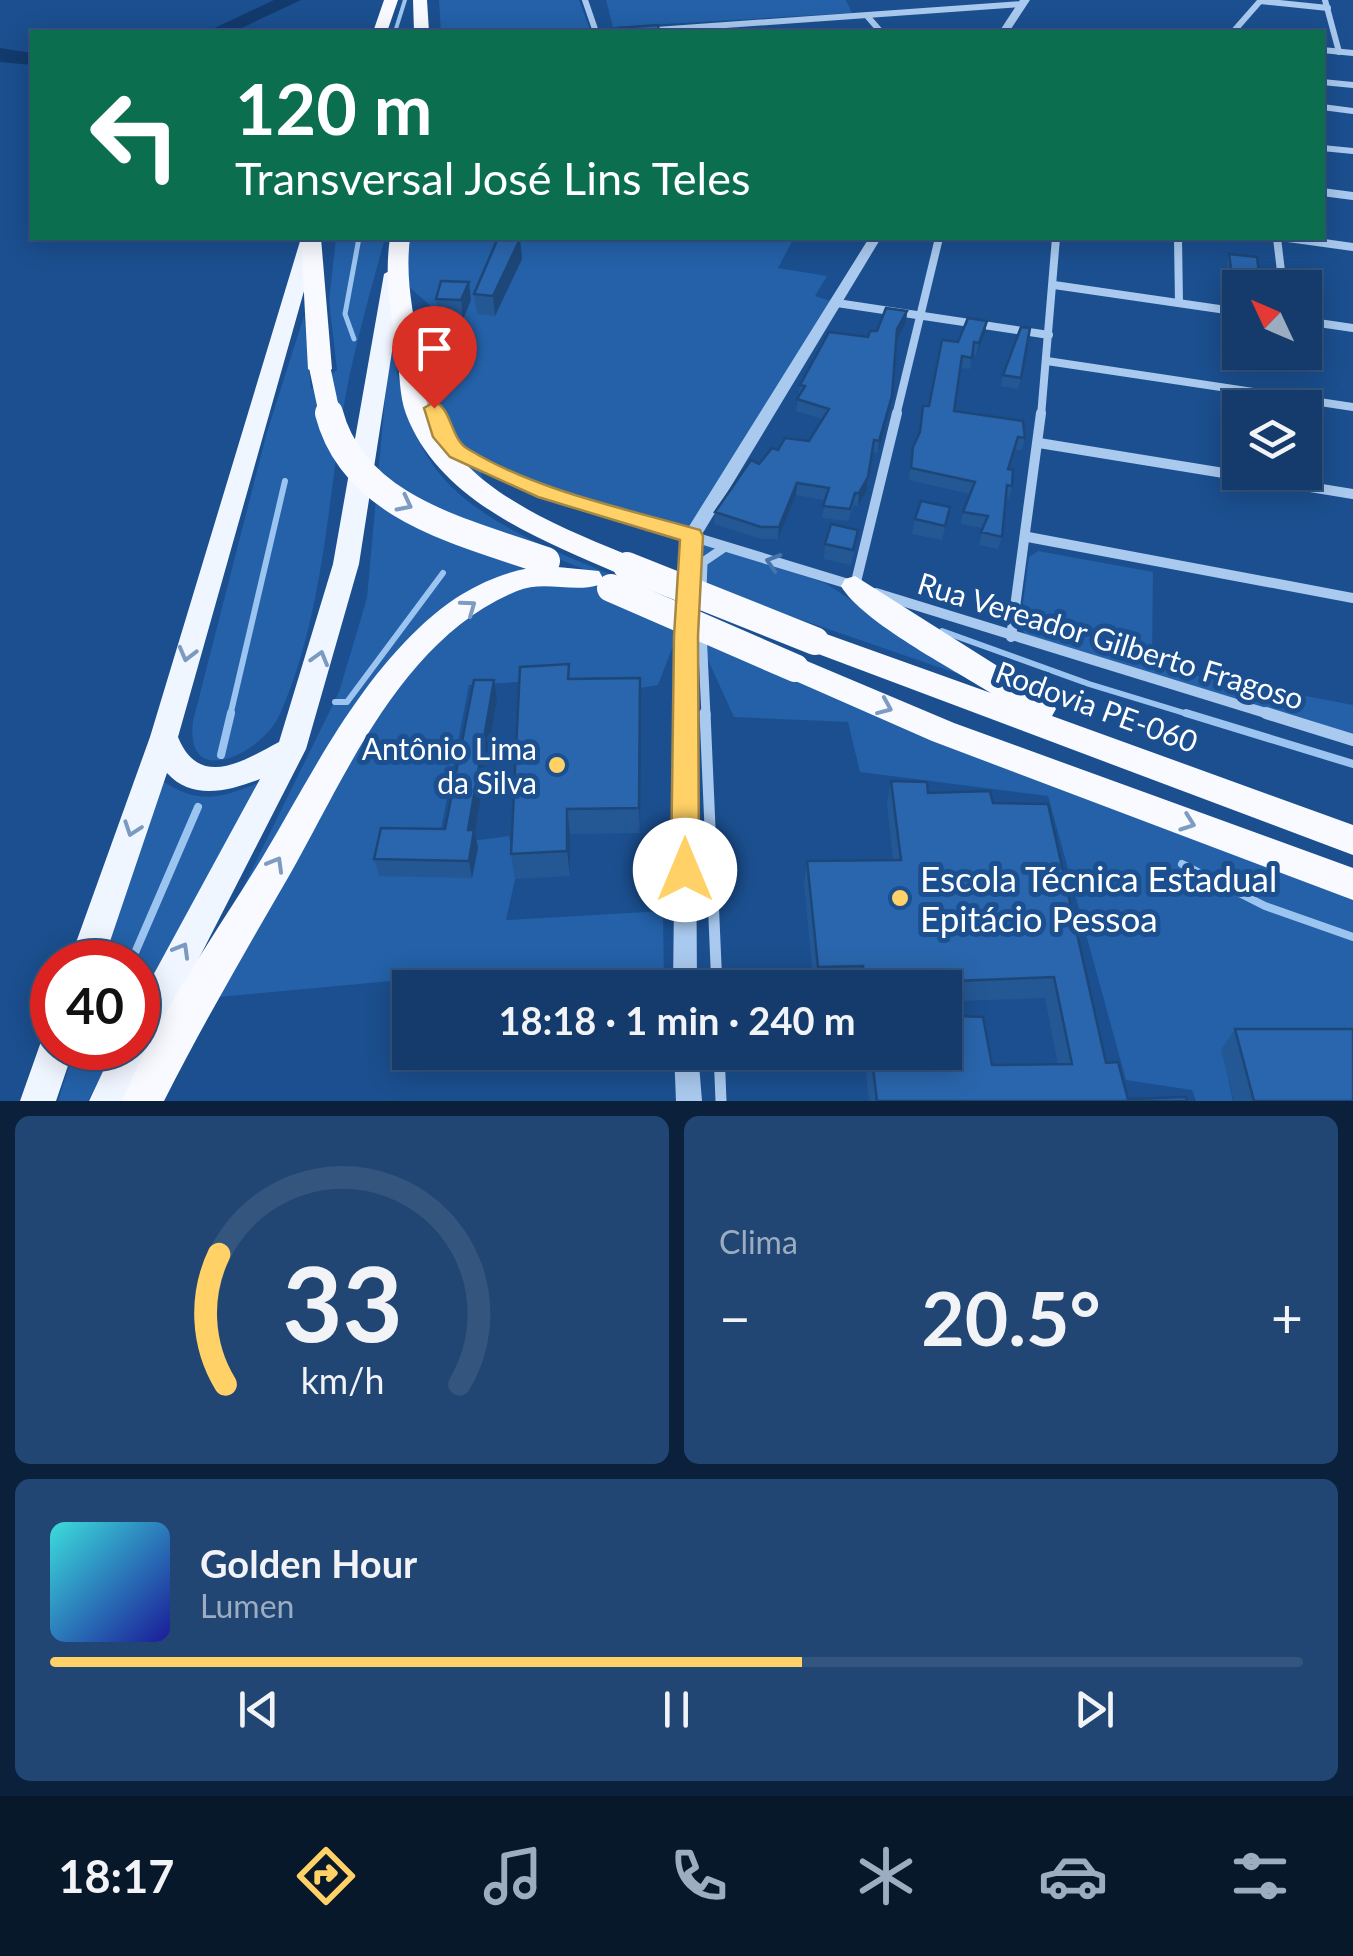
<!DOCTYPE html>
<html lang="pt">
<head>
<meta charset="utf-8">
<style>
	body { margin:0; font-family:Lato,sans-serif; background:#214673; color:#f1f3f6; height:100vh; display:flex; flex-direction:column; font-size:38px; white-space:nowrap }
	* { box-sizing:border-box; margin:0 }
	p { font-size:32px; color:#9dadc1 }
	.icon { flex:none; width:55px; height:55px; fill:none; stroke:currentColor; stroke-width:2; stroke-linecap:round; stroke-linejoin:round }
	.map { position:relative; height:1101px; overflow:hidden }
	.panel { display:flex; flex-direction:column; gap:15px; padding:15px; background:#0b203b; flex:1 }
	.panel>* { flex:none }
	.guide { position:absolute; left:30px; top:30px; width:1295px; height:210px; border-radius:0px; box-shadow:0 5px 25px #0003,0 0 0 2px #33557e; background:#0b6e4f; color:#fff; overflow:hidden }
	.needle { width:65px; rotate:314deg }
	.buttons { position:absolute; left:1222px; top:270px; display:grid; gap:20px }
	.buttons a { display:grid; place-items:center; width:100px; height:100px; border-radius:0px; background:#143b6b; box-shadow:0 5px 25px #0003,0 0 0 2px #33557e; font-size:50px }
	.speed { position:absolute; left:30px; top:940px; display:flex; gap:20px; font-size:50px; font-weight:700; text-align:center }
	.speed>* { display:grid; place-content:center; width:130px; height:130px; border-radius:50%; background:#143b6b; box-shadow:0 5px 25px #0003,0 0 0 2px #33557e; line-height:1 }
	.speed .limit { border:15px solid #d22; background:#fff; color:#111 }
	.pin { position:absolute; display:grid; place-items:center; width:85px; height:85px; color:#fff; margin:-102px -42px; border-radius:50% 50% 50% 0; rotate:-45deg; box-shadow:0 0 10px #0007 }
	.pin .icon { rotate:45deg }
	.me { position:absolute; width:110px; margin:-55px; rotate:0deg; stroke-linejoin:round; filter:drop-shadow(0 0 8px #0008) }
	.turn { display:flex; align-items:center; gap:35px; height:210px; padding:0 40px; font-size:45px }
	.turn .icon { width:130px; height:130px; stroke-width:2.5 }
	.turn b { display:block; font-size:70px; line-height:85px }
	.big { font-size:75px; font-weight:700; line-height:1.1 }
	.panel .card { flex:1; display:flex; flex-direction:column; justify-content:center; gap:15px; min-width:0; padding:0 35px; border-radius:15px; background:#214673 }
	.panel .dial { align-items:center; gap:0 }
	.dial svg { height:260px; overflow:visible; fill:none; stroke:#33557e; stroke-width:7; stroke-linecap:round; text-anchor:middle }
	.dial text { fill:#f1f3f6; stroke:none }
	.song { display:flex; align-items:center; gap:30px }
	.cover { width:120px; height:120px; border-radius:15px; background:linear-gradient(135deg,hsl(180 70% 55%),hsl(240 70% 35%)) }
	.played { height:10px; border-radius:5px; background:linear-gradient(90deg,#ffd166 60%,#33557e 60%) }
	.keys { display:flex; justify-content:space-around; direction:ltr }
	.heat { display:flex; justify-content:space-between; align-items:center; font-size:55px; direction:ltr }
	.panel .tiles { flex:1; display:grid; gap:15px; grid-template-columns:1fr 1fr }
	.card:last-child { grid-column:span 2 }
	.trip { position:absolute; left:392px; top:970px; width:570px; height:100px; border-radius:0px; background:#143b6b; box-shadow:0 5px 25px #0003,0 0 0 2px #33557e; font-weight:700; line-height:100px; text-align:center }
	.dock { display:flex; height:160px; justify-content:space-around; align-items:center; background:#08182b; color:#9dadc1 }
	.dock .icon { width:70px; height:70px }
	.dock .on { color:#ffd166 }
	.dock b { font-size:45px; color:#f1f3f6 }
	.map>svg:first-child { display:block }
	.green { fill:#2461a8 }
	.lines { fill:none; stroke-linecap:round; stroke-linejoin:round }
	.stream-far3 { stroke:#9cc4f0; stroke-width:4 }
	.stream-far2 { stroke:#9cc4f0; stroke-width:5 }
	.stream-far1 { stroke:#9cc4f0; stroke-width:6 }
	.stream { stroke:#9cc4f0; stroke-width:8 }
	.river { fill:#123a6d; fill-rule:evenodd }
	.pedestrian-far1 { stroke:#a9c9ee; stroke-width:9 }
	.pedestrian { stroke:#a9c9ee; stroke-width:11 }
	.minor-far3 { stroke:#a9c9ee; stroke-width:6 }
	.minor-far2 { stroke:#a9c9ee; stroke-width:8 }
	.minor-far1 { stroke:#a9c9ee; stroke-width:10 }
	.minor { stroke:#a9c9ee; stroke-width:12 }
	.tertiary { fill:#a9c9ee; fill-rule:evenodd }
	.primary { fill:#f0f6ff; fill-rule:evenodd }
	.trunk { fill:#f8faff; fill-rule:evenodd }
	.trunk-bridge-far1 { stroke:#f8faff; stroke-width:21 }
	.trunk-bridge { stroke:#f8faff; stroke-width:28 }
	.wall { fill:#245895; fill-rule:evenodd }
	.shaded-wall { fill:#1d4779 }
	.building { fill:#2a66ad; stroke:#1d4779; stroke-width:2.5; fill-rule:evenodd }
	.oneway { stroke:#7e9cc1 }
	.oneway2 { stroke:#4674ac }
	.oneway3 { stroke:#7b9ac1 }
	.route { fill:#ffd166; stroke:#a68842; stroke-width:2.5 }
	.poi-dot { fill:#ffd166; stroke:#1b4f8f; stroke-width:4 }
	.labels { text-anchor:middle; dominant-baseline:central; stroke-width:10; stroke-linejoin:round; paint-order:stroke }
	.street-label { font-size:30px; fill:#fff; stroke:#1b4f8f }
	.poi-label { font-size:30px; fill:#fff; stroke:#1b4f8f; text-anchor:end }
	.near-poi-label { font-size:35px; fill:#fff; stroke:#1b4f8f; text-anchor:start }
</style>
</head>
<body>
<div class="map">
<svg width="1353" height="1101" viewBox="0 0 1353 1101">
	<rect width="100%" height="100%" fill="#1b4f8f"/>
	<g class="green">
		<polygon points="439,0 579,0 591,32 441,32"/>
		<polygon points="606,0 846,0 852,13 613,27"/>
		<path d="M 336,238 L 385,238 C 369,297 352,355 342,416 C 327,515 321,621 280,714 C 264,752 184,793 193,721 L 267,432 L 304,316 L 311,389 L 337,370 L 329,301 Z"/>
		<polygon points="400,238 794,238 778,268 827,276 815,296 837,303 692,536 548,488 474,452 489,496 419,416 407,347 432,307 394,274"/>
		<path d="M 390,343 C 400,382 407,424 429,459 C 470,525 575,558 643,588 L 601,576 L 444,513 L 428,531 L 531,572 L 442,614 L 238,898 L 339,692 L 367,598 Z"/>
		<polygon points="699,542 825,583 973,679 732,596 692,578"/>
		<polygon points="1038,551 1153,572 1152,667 1353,705 1353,736 1025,634 1020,626 1029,557"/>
		<polygon points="564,567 683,620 658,685 597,695 597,677 469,685 440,835 479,840 509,836 516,875 506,920 663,911 664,987 522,987 521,969 197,999 400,673 503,591"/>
		<polygon points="718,635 1353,879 1353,1049 1222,1050 1233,1101 1196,1101 1192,1090 1126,1080 1048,796 860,772 848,722 734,717 702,647"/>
		<path d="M 159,779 C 197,804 217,800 258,783 L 138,1003 L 138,962 L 101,962 Z"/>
		<polygon points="75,1048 115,1048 88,1101 58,1101"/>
	</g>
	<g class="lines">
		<polyline class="stream-far3" points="395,32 405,0"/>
		<polyline class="stream-far2" points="354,339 345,314 359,238"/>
		<g class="stream-far1">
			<polyline points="942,631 1089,684 1194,716"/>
			<polyline points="335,702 347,702 443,573"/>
			<polyline points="230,716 285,481"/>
		</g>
		<g class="stream">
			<polyline points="1186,713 1353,764"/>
			<polyline points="221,755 231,713"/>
			<polyline points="1182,864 1265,906 1353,937"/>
			<polyline points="131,962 198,807"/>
			<polyline points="94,1058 98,1048"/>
		</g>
		<g class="river">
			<polygon points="274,0 301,0 233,32 206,32"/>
			<polygon points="0,48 32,53 32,65 0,62"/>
		</g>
		<g class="pedestrian-far1">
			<polyline points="702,590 703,562 725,547"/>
			<polyline points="702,631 706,716"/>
		</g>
		<g class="pedestrian">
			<polyline points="705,713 717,988"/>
			<polyline points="719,1052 721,1101"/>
		</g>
		<g class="minor-far3">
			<polyline points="585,0 596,32"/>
			<polyline points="1325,0 1339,52"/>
			<polyline points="1260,1 1328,8"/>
			<polyline points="868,17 881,32"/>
			<polyline points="628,32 1023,4"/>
			<polyline points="1233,32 1261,0"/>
			<polyline points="1322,50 1353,53"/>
			<polyline points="1322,82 1353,85"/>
			<polyline points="1322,107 1353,111"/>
			<polyline points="1322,148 1353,151"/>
		</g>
		<g class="minor-far2">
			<polyline points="1322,192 1353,196"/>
			<polyline points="1178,238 1179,303"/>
			<polyline points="1277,238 1283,288"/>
			<polyline points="1288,238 1353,247"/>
			<polyline points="1054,285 1240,312"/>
			<polyline points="837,303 1049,335"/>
			<polyline points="1305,321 1353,328"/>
			<polyline points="1047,361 1353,407"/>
			<polyline points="417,365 436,416"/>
			<polyline points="896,416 939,238"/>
			<polyline points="1041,416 1056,238"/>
		</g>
		<g class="minor-far1">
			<polyline points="435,413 444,437 458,453 546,492 855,586"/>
			<polyline points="1039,443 1353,494"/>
			<polyline points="1028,537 1353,598"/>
			<polyline points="855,586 897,413"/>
			<polyline points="876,593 1275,716"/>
			<polyline points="1011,637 1041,413"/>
		</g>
		<polyline class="minor" points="1266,713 1353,740"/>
		<g class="tertiary">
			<polygon points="1020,0 1030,0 1009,32 999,32"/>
			<polygon points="869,238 881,238 701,536 695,636 697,988 673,988 677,636 683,536"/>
			<polygon points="674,1052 698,1052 702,1101 676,1101"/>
		</g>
		<g class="primary">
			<path d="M 301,238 L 319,238 L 178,737 C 199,789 242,762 279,742 L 333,564 L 384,274 L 394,268 L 404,274 L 359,564 L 306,749 L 126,1101 L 89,1101 L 114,1048 L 138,1048 L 138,1003 L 260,779 C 229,791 192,801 167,773 L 103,962 L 69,962 L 150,737 Z"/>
			<polygon points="52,1032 52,1048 74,1048 56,1101 20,1101 43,1036"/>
		</g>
		<g class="trunk">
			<polygon points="384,0 398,0 387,32 373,32"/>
			<polygon points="413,0 427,0 429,32 414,32"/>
			<polygon points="301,238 321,238 332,369 320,376 308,369"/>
			<path d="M 390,238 L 410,238 C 405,278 413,313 420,352 C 423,374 423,399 433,419 C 471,495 563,528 637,559 L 641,566 L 637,573 L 617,573 C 539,539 439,501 406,414 C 399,395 400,373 397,353 C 391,314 384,278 390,238 Z"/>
			<path d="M 547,566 L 599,571 L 603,578 L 599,585 C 573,593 543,580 517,591 C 401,639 347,774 289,876 C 246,950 203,1024 164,1101 L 122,1101 C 157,1016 214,936 262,858 C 310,778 351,692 420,627 C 454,594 499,569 547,566 Z"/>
			<path d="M 855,576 L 1051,700 L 1056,709 L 1052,716 L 1353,825 L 1353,855 L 805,649 L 800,641 L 805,633 L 815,630 L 991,693 C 953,669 862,622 841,586 L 845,579 Z"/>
			<polygon points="795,656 954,723 1353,868 1353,900 932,741 784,676 780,668 784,660"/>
		</g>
		<polyline class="trunk-bridge-far1" points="320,369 330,416"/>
		<g class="trunk-bridge">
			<path d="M 329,413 C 354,509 464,532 546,561"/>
			<polyline points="627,566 815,641"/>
			<polyline points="611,588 795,668"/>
		</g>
	</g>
	<g class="wall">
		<polygon points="520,239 522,259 495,316 477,314 474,294"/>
		<polygon points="1229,254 1260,280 1258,287 1230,283 1227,260"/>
		<polygon points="436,299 471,300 463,319 439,317"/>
		<polygon points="907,311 906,322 897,339 890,408 878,453 872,452 867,490 858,506 854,505 848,521 822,518 825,500 796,495 778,539 761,539 714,524 715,512 759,464 778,450 809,441 822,419 796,411 800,385 868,337"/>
		<polygon points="985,333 976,355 972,354 970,369 960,368 954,411 1025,438 1022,450 1015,449 1009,469 1012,486 1009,498 1006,497 1002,537 998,549 979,545 983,528 961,524 963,512 970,494 909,480 913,447 958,342"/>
		<polygon points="1003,375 1021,378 1018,389 1001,386"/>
		<polygon points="950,507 942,540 912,534 915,519"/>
		<polygon points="825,544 856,544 851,565 824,559"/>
		<polygon points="570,679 641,704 640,833 570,834 570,876 515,879 511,854"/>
		<polygon points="497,699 475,832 478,848 472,878 379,876 374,859 445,829"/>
		<path d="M 891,781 L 928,793 L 993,803 L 1106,1063 L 1128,1099 L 1187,1101 L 869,1101 L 865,1063 L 860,1063 L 860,1052 L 945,1052 L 945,988 L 814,988 L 804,883 L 807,861 L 893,860 L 887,804 ZM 1045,998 L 1058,1064 L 992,1065 L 960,1016 L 958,1001 Z"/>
		<polygon points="1235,1029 1353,1101 1234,1101 1221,1050"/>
	</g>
	<g class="shaded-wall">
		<polygon points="520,239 522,259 495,316 493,296"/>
		<polygon points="469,282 471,300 463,319 461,300"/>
		<polygon points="907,311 906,322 896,341 897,329"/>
		<polygon points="987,321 985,333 976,355 979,343"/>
		<polygon points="892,396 890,408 878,453 879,441"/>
		<polygon points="868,477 867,490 858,506 859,493"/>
		<polygon points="797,483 796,495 778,539 779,527"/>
		<polygon points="640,678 641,704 640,833 639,808"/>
		<polygon points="494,680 497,699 475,832 478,848 472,878 469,861 468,830"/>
		<polygon points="567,809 570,834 570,876 567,851"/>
	</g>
	<g class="building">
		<polygon points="658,25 659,32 619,32 619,28"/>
		<polygon points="498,238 520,239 493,296 474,294"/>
		<polygon points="1229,254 1257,257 1260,280 1232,276"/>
		<polygon points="441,281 469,282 461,300 436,299"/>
		<polygon points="886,308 907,311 897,329 892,396 879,441 874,440 868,477 859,493 855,493 850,509 823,506 829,488 797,483 779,527 761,527 715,512 751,460 759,464 772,448 778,450 785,438 809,441 829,409 797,399 805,386 800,385 829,332 868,337 870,331 877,331"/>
		<polygon points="968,318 987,321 979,343 974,342 972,358 962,356 954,411 1023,421 1025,438 1018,437 1008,469 1013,470 1012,486 1007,485 1002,537 981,532 988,516 963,512 975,482 911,468 913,447 920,432 923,406 929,406 942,340 958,342"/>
		<polygon points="1021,327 1030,328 1021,378 1003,375"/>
		<polygon points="921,501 950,507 945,526 915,519"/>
		<polygon points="831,524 858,530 853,550 825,544"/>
		<polygon points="569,664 568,679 640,678 639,808 567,809 567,851 511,854 520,667"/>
		<polygon points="474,680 494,680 468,830 474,830 469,861 374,859 381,828 445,829"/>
		<path d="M 891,781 L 927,782 L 928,793 L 990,791 L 993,803 L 1048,804 L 1106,1063 L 1118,1062 L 1128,1099 L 1186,1097 L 1187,1101 L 877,1101 L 871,1052 L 945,1052 L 945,988 L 864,988 L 863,966 L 818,967 L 807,861 L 901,860 ZM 1054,977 L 1072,1064 L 992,1065 L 983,1017 L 960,1016 L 955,981 Z"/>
		<polygon points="1235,1029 1353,1029 1353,1101 1254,1101"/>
	</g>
	<defs><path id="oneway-chevron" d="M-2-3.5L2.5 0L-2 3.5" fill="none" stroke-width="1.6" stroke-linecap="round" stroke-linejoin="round" transform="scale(2.5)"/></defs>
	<g class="oneway">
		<use href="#oneway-chevron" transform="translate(405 504) rotate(27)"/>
		<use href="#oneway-chevron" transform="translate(469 607) rotate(-36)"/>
		<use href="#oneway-chevron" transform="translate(885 707) rotate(23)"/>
		<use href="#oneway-chevron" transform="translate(1188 823) rotate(20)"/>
		<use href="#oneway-chevron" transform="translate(276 864) rotate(-60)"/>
	</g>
	<use class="oneway2" href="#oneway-chevron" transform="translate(773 562) rotate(-163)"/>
	<g class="oneway3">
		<use href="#oneway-chevron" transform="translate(187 654) rotate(105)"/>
		<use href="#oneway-chevron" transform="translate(320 658) rotate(-74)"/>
		<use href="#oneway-chevron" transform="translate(132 829) rotate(109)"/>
		<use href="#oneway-chevron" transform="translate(182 950) rotate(-60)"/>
	</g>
	<path class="route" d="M 434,402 C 452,407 450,439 468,449 C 537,491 623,508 700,530 L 703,536 L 698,636 L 699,870 L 695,880 L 685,883 L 675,880 L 671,870 L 674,636 L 680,540 L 538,497 L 450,457 L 433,437 L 424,408 Z"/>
	<g class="poi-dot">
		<circle cx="557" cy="765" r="10"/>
		<circle cx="900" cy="898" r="10"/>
	</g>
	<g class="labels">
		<g class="street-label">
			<text transform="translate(1111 640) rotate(17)">Rua Vereador Gilberto Fragoso</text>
			<text transform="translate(1097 706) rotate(20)">Rodovia PE-060</text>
		</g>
		<g class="poi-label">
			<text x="537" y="748">Antônio Lima<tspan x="537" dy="34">da Silva</tspan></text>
		</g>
		<g class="near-poi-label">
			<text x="920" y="878">Escola Técnica Estadual<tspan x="920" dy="40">Epitácio Pessoa</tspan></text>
		</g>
	</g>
</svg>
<div class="buttons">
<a><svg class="needle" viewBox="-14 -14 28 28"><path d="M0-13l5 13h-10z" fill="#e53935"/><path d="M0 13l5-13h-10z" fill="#9dadc1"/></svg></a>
<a><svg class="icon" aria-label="layers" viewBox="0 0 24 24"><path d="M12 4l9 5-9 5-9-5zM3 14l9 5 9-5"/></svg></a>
</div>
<div class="speed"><div class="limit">40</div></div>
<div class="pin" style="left:434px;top:408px;background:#d93025"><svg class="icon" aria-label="arrive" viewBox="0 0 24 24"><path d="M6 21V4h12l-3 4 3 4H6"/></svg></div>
<svg class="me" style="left:685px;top:870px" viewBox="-20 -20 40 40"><circle r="19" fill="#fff"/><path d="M0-13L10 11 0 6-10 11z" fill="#ffd166"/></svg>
<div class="trip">18:18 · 1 min · 240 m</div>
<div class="guide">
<div class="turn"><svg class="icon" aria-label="left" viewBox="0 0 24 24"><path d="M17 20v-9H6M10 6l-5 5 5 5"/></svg><div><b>120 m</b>Transversal José Lins Teles</div></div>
</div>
</div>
<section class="panel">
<div class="tiles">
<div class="card dial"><svg viewBox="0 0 100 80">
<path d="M14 69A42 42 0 1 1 86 69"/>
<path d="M14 69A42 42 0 0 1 12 29" stroke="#ffd166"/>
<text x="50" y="56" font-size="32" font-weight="700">33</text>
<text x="50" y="72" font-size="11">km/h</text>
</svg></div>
<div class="card"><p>Clima</p>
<div class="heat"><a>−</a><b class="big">20.5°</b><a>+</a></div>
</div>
<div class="card">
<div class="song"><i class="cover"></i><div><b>Golden Hour</b><p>Lumen</p></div></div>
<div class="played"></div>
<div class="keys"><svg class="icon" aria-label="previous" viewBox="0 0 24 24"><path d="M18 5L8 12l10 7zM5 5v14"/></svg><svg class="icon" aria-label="pause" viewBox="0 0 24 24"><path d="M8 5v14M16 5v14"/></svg><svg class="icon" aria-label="next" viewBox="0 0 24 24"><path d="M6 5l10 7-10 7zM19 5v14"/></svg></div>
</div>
</div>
</section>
<nav class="dock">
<b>18:17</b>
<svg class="icon on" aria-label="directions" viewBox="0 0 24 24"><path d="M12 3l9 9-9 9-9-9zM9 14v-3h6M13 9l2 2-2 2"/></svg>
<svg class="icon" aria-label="music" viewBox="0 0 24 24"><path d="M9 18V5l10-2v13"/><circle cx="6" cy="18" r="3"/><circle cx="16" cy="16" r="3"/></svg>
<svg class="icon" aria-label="phone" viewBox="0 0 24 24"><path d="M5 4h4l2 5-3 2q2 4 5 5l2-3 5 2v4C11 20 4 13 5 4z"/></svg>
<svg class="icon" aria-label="climate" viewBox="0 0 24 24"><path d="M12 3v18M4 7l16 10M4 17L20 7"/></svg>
<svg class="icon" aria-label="car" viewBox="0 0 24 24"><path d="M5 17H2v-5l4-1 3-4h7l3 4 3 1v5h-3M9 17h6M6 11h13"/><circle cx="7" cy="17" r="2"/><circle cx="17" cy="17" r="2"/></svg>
<svg class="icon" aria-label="filters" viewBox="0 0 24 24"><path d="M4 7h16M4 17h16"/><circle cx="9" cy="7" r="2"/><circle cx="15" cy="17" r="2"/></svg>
</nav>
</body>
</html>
